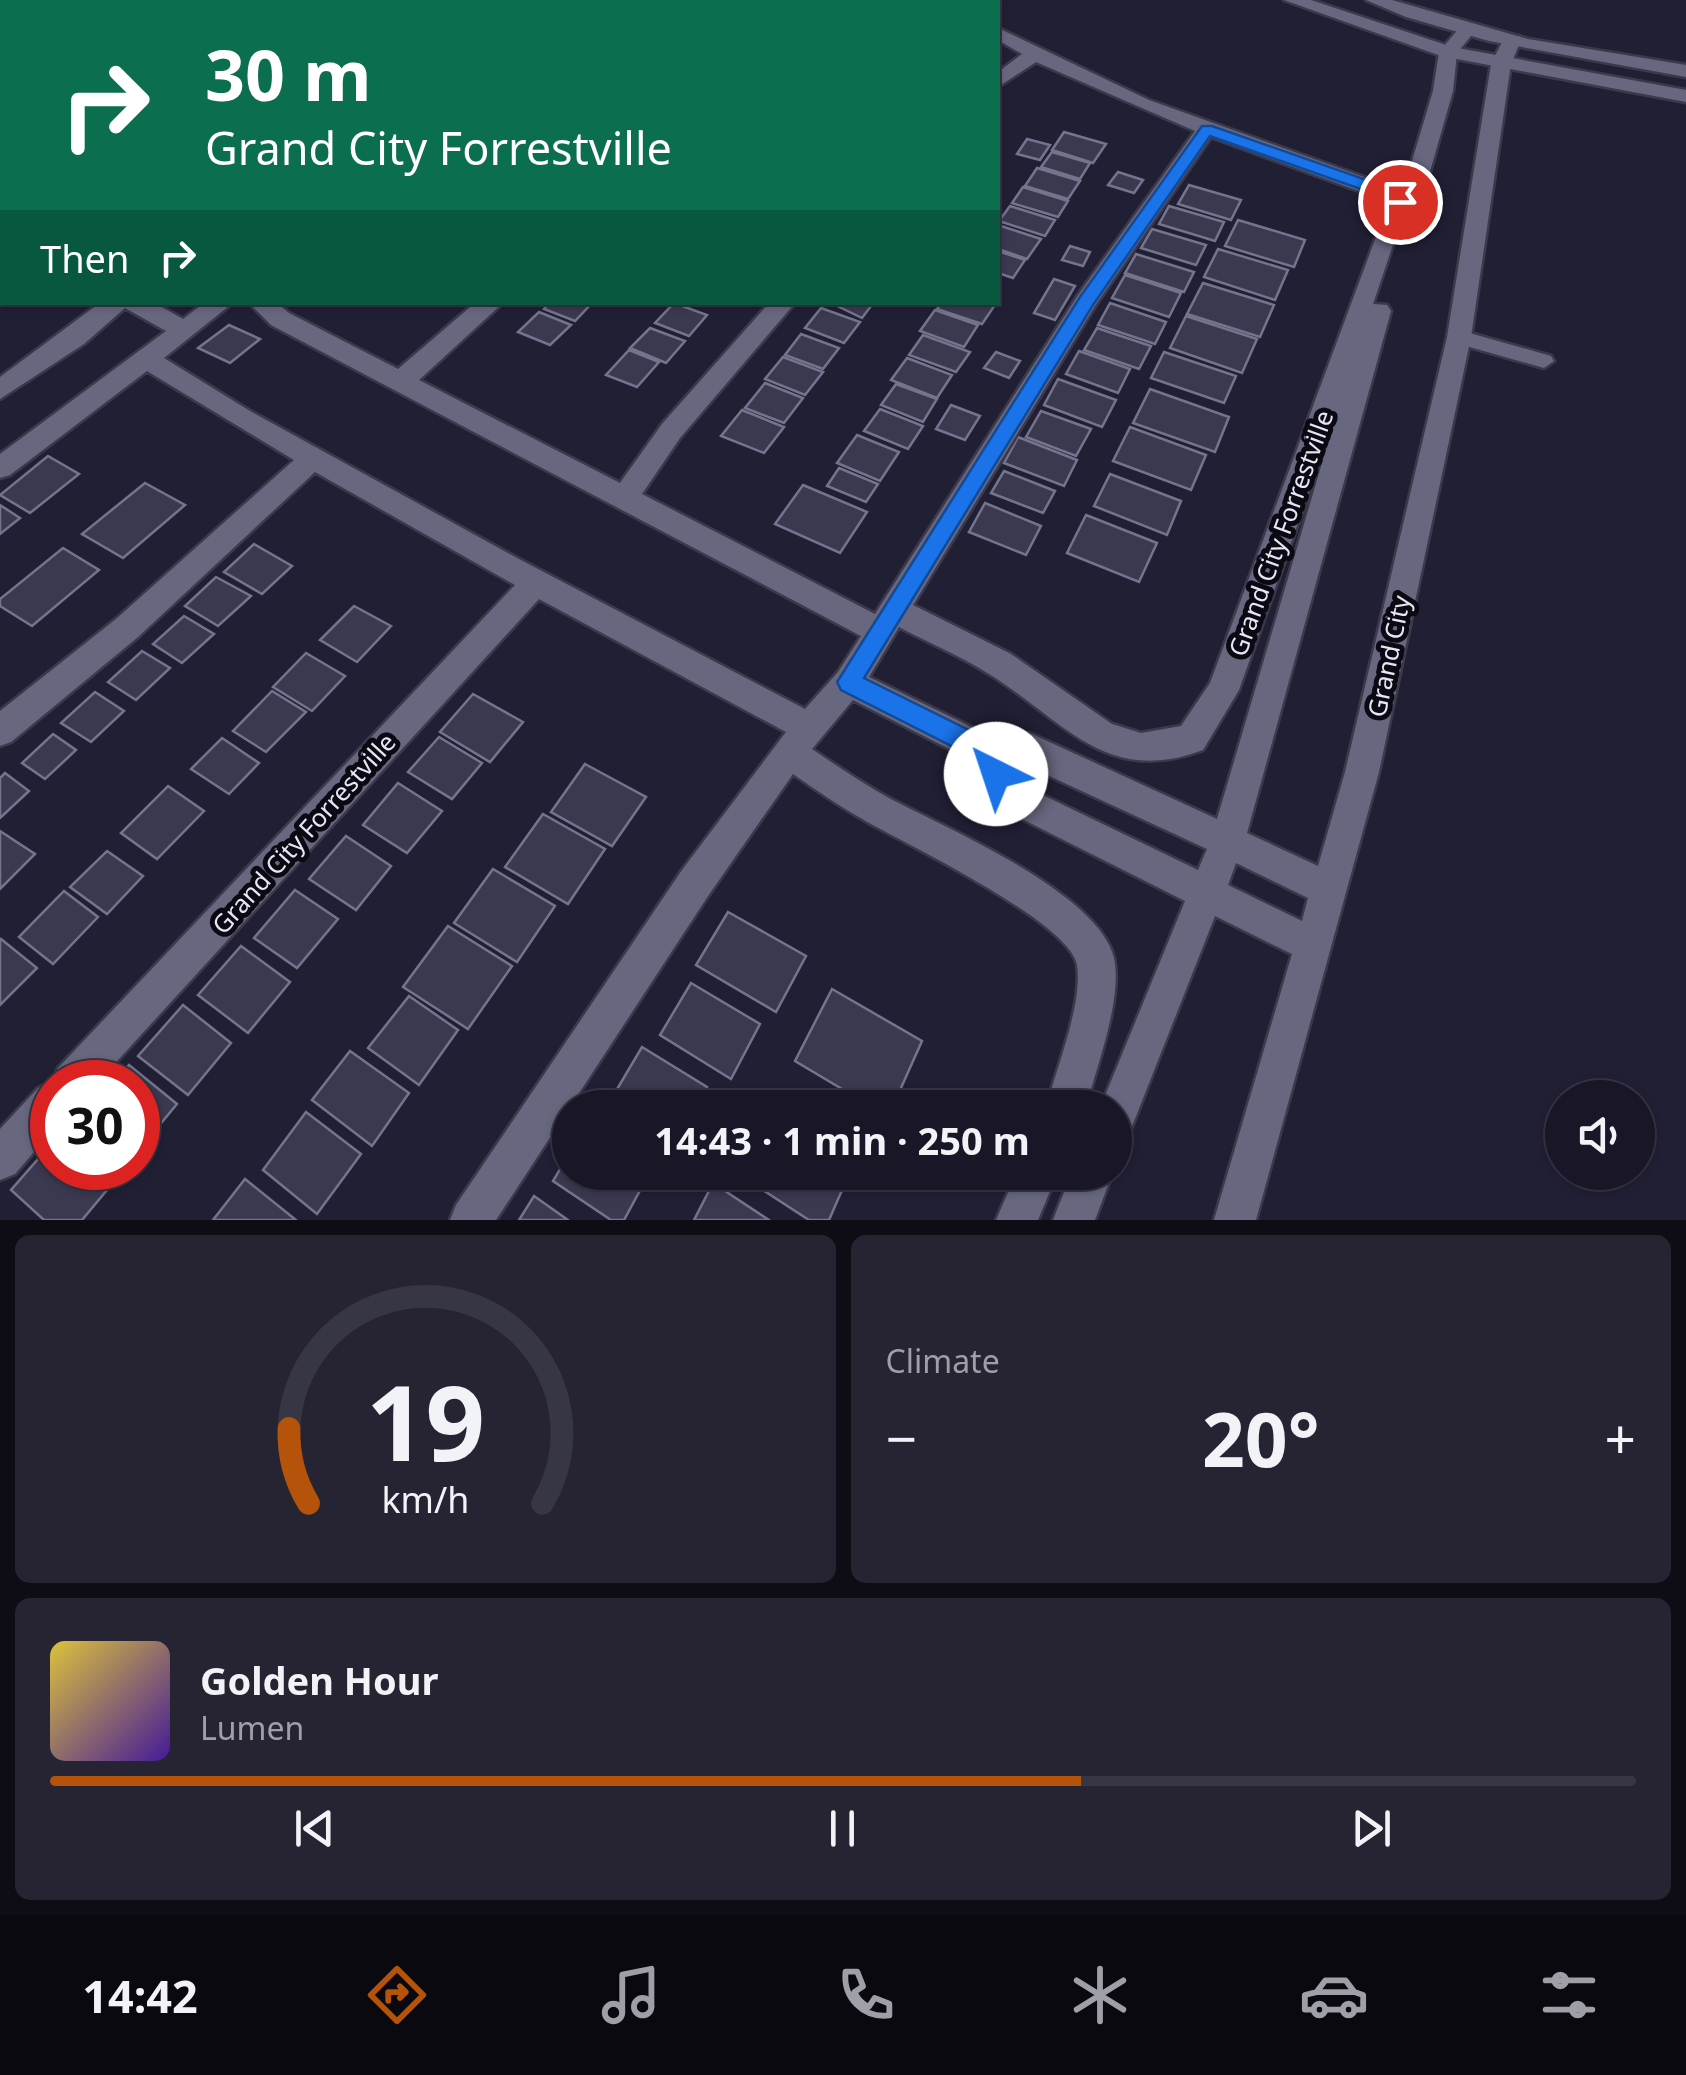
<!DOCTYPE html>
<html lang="en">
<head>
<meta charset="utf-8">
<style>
	body { margin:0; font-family:"Noto Sans",sans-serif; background:#262433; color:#f1f3f6; height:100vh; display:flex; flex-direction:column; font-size:38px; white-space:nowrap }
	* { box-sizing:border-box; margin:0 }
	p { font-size:32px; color:#9f9fa7 }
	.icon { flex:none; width:55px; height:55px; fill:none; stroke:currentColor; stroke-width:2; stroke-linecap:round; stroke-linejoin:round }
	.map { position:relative; height:1220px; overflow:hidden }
	.side { display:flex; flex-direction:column; gap:15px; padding:15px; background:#0e0d15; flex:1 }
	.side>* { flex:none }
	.banner { position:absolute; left:0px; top:0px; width:1000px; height:305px; box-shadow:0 2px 8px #0004,0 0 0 2px #373644; background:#0b6e4f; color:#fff; overflow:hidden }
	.fabs { position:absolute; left:1545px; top:1080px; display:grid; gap:20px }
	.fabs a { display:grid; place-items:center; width:110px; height:110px; border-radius:50%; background:#191727; box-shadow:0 2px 8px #0004,0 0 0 2px #373644; font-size:50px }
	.speed { position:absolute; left:30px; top:1060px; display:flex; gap:20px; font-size:50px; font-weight:700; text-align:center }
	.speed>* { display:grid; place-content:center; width:130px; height:130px; border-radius:50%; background:#191727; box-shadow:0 2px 8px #0004,0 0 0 2px #373644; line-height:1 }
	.speed .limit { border:15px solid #d22; background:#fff; color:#111 }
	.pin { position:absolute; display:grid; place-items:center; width:85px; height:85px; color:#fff; margin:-42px; border:5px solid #fff; border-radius:50%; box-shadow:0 2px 10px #0007 }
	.me { position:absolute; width:110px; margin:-55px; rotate:319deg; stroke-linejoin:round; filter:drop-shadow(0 0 8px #0008) }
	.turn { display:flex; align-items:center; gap:35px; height:210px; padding:0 40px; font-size:45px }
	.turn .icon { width:130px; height:130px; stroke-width:2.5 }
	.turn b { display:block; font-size:70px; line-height:85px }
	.then { display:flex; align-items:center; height:95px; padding:0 40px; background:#0003; gap:20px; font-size:38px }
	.big { font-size:75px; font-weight:700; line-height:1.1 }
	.side .tile { flex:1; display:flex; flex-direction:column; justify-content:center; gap:15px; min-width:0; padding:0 35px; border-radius:15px; background:#262433 }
	.side .dial { align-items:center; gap:0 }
	.dial svg { height:260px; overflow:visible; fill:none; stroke:#373644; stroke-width:7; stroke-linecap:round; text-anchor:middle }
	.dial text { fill:#f1f3f6; stroke:none }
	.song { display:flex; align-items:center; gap:30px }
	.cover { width:120px; height:120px; border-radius:15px; background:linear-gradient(135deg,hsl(50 70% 55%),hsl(260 70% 35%)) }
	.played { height:10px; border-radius:5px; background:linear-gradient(90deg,#b45309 65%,#373644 65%) }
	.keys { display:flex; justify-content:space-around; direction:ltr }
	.heat { display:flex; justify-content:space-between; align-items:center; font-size:55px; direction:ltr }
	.side .tiles { flex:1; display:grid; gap:15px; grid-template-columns:1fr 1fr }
	.tile:last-child { grid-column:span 2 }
	.trip { position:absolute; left:552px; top:1090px; width:580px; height:100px; border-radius:50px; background:#191727; box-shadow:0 2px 8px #0004,0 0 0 2px #373644; font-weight:700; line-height:100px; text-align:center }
	.tab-bar { display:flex; height:160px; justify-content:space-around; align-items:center; background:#0a0910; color:#9f9fa7 }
	.tab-bar .icon { width:70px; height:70px }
	.tab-bar .active { color:#b45309 }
	.tab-bar b { font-size:45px; color:#f1f3f6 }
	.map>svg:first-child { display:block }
	.building { fill:#3a3950; stroke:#75748e; stroke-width:2.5 }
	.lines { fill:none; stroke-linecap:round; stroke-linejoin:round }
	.service-casing { stroke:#3b394b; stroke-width:5 }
	.minor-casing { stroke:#3b394b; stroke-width:5 }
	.tertiary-casing { stroke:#3b394b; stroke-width:5 }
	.service { fill:#686780; fill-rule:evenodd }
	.minor { fill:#686780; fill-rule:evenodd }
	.tertiary { fill:#686780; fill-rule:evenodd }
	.route { fill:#1a73e8; stroke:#114b97; stroke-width:2.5 }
	.labels { text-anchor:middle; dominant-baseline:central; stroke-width:10; stroke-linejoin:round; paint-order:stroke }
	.street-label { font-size:25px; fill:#e6e6f4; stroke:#0b0a13 }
</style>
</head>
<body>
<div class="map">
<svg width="1686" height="1220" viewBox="0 0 1686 1220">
	<rect width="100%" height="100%" fill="#211f34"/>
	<g class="building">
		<polygon points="1064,132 1106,144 1093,163 1052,150"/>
		<polygon points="1027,139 1050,145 1040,160 1017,154"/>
		<polygon points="1052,152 1090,163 1080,179 1041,167"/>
		<polygon points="1037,168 1080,181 1068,199 1025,186"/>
		<polygon points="1118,172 1143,180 1134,193 1108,185"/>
		<polygon points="1189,185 1241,200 1231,220 1178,204"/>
		<polygon points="1023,187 1068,201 1058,217 1012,203"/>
		<polygon points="1010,206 1055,220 1045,236 999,221"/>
		<polygon points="1169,206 1224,222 1215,241 1159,224"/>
		<polygon points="1238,220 1305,240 1294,267 1225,246"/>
		<polygon points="998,225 1041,239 1027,259 998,249"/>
		<polygon points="1152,229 1206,245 1196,265 1141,248"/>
		<polygon points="1070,246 1090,252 1083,266 1062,260"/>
		<polygon points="1218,249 1288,270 1275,300 1204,277"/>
		<polygon points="998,251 1025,260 1013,278 998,273"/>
		<polygon points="1136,254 1194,272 1184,292 1125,273"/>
		<polygon points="1125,275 1181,293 1169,317 1112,298"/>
		<polygon points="1054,279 1075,286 1055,320 1034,313"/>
		<polygon points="1203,283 1274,305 1260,337 1187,314"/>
		<polygon points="550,302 593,302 575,321 544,309"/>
		<polygon points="829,302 874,302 862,318"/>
		<polygon points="942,302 997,302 982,324 937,309"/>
		<polygon points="674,303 707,315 689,336 655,323"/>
		<polygon points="1110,303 1166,322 1155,344 1098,325"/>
		<polygon points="821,308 860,322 844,343 805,328"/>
		<polygon points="935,310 978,325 964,347 920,331"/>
		<polygon points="539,312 571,325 550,345 518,332"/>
		<polygon points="1186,316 1257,339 1242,373 1170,348"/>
		<polygon points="229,325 260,339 230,363 198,348"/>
		<polygon points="650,328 685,341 666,363 630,348"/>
		<polygon points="1097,328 1151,346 1139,369 1084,350"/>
		<polygon points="801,334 839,348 823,369 785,355"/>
		<polygon points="923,335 970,352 956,372 909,355"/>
		<polygon points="629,350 659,362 637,387 606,375"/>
		<polygon points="1079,351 1130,369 1118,393 1066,374"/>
		<polygon points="996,352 1020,361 1009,378 984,368"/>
		<polygon points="1164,352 1236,376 1224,403 1151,378"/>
		<polygon points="783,357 823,372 805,395 765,379"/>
		<polygon points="907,358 952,375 937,398 891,380"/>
		<polygon points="1058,379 1116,400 1102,427 1044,405"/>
		<polygon points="765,383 803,398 784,423 745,408"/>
		<polygon points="896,384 937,399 923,422 881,405"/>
		<polygon points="1150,389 1229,417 1215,452 1133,423"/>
		<polygon points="951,405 980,416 965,440 936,429"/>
		<polygon points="880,409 923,426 908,449 864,431"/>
		<polygon points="742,410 784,427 764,453 721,436"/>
		<polygon points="1041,411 1091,429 1076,456 1026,437"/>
		<polygon points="1130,427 1206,455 1191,490 1113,461"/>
		<polygon points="857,435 899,452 880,481 837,463"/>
		<polygon points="1018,437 1077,460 1064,486 1004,463"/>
		<polygon points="48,456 79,474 30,513 0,495"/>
		<polygon points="839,468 878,484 866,502 827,486"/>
		<polygon points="1004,471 1055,491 1043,513 991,493"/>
		<polygon points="1110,474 1181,501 1167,535 1094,506"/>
		<polygon points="145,483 185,505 123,558 82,534"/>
		<polygon points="803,485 867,512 840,553 775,524"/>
		<polygon points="985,503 1041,526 1026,555 969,532"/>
		<polygon points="0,505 20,518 0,534"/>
		<polygon points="1086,515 1157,543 1139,582 1067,553"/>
		<polygon points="254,544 292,566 262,594 224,572"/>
		<polygon points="63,548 99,570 32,626 0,606 0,599"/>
		<polygon points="216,577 251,596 218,626 185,606"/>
		<polygon points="354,606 391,626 357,662 320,640"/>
		<polygon points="184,616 214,634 182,663 153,644"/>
		<polygon points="142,651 170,668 136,700 108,682"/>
		<polygon points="306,653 345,676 312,711 273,687"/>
		<polygon points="272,691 306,712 266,752 233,731"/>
		<polygon points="95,692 124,711 91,742 61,723"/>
		<polygon points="473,694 523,722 490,762 440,732"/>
		<polygon points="53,734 76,750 45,779 22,763"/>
		<polygon points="439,737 482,763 452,799 408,772"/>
		<polygon points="222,738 259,763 229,794 191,769"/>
		<polygon points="585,764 646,797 612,846 551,812"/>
		<polygon points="5,773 29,791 0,818 0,778"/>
		<polygon points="398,783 442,811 407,853 363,825"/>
		<polygon points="168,786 204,811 157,859 121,833"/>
		<polygon points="543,814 605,849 568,904 505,867"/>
		<polygon points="0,831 35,854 0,889"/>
		<polygon points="346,836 391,866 356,910 309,879"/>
		<polygon points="107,851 143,876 107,914 70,887"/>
		<polygon points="493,869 555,906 517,962 454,923"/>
		<polygon points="295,890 338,919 297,968 254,938"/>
		<polygon points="64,891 98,917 53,964 19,937"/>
		<polygon points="728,912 806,956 776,1012 696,965"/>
		<polygon points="448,926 512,966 468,1029 403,987"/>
		<polygon points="1,939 37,968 0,1005 0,940"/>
		<polygon points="241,946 290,982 248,1033 198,995"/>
		<polygon points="691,983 760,1024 731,1079 660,1035"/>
		<polygon points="832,989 922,1041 892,1108 874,1108 795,1061"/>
		<polygon points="409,996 458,1030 419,1085 368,1048"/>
		<polygon points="183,1005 231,1043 188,1095 138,1056"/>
		<polygon points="642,1047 707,1087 696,1108 607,1106"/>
		<polygon points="350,1051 409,1093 372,1146 312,1100"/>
		<polygon points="129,1065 177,1104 138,1151 138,1082 114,1082"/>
		<polygon points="306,1112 361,1154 317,1214 263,1170"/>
		<polygon points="52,1143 52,1168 104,1168 117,1178 82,1220 44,1220 11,1190"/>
		<polygon points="570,1152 570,1172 650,1172 624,1220 611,1220 553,1181"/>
		<polygon points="735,1172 850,1172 829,1220 809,1220"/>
		<polygon points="245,1179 296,1220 213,1220"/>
		<polygon points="713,1183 769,1220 694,1220"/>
		<polygon points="534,1196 568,1220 519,1220"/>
	</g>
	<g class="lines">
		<g class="service-casing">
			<polygon id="service" points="1459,330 1551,356 1554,361 1544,368 1452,342 1449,337"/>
		</g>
		<g class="minor-casing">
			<g id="minor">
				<polygon points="435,0 468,0 469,2 437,2"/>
				<polygon points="940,0 961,0 962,2 942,2"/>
				<path d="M 1466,25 L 1475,31 L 1457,53 L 1453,91 L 1415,224 L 1412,229 L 1398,230 L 1373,304 L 1387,305 L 1391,311 L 1247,833 L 1318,866 L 1345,772 L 1447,337 L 1491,64 L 1505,36 L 1519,36 L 1521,40 L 1511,64 L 1471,337 L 1379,772 L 1256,1220 L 1214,1220 L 1292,954 L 1215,916 L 1129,1134 L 1115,1140 L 1115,1108 L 1100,1108 L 1185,901 L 998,807 L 984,785 L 977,763 L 853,700 L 812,749 C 837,766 862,783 889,798 C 946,828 1099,893 1114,958 C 1123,999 1096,1067 1086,1108 L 1046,1108 C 1056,1069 1083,1004 1077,965 C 1070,922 904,843 864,820 C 839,806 816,790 793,774 L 708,896 L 496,1220 L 450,1220 L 456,1205 L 682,870 L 786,732 L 539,599 L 98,1082 L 52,1082 L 52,1131 L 15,1174 L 0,1180 L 0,1129 L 38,1088 L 52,1082 L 58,1068 L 515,585 L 315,472 L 138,637 L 11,742 L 0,746 L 0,711 L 116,619 L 294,460 L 147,371 L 10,475 L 0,478 L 0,454 L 166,331 L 125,308 L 84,344 L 0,399 L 0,377 L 101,302 L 153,302 L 183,319 L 205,302 L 234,302 L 164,358 L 250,411 L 517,558 L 805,709 L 838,672 L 861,636 L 271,325 L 248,302 L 276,302 L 289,313 L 398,369 L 476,302 L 504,302 L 419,380 L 620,483 L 662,424 L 770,302 L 796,302 L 680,438 L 642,494 L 875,614 L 1078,295 L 1195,131 L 1036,62 L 998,87 L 998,72 L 1022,54 L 998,40 L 998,28 L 1149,100 L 1403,191 L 1433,91 L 1439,52 L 1460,27 ZM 1211,137 L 1389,202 L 1210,683 L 1181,726 L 1141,733 L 1112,724 L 1011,654 L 913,605 L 1095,306 ZM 1335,419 L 1217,819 L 1032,734 L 1019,732 L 994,738 L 869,677 L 899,627 C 929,643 961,656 989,674 C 1064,720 1105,787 1203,750 L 1239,690 ZM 1019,762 L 1207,849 L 1198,870 L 1022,785 L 1011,764 ZM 1236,863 L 1308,898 L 1302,921 L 1228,885 Z"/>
				<polygon points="2,80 2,92 0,93 0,81"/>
				<polygon points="2,191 2,205 0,206 0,192"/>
				<polygon points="0,222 2,223 2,237 0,237"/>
				<polygon points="1017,1172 1058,1172 1038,1220 996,1220"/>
				<polygon points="1072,1172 1113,1172 1095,1220 1053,1220"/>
			</g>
		</g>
		<g class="tertiary-casing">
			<g id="tertiary">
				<polygon points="1284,0 1311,0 1452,47 1686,90 1686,102 1441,56"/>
				<polygon points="1366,0 1392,0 1528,39 1686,65 1686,77 1489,41 1406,17"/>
			</g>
		</g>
		<use href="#service" class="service"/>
		<use href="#minor" class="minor"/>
		<use href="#tertiary" class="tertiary"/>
	</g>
	<polygon class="route" points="1202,126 1212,126 1401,192 1408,202 1394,206 1389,199 1210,136 1093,305 864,678 1001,746 1008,774 1005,783 996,786 987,783 981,761 841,690 837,682 1080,297"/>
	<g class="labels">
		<g class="street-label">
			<text transform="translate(1280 533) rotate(-70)">Grand City Forrestville</text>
			<text transform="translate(1388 656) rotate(-78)">Grand City</text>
			<text transform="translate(303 833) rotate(-48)">Grand City Forrestville</text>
		</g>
	</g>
</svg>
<div class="fabs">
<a><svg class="icon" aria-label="sound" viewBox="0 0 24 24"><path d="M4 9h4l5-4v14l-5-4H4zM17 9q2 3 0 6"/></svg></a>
</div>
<div class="speed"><div class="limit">30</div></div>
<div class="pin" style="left:1400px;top:202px;background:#d93025"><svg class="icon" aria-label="arrive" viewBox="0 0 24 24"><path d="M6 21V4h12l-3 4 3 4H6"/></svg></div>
<svg class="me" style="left:996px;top:774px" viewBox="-20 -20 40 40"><circle r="19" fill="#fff"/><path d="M0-13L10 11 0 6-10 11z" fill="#1a73e8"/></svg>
<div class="trip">14:43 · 1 min · 250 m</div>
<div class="banner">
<div class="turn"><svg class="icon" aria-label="right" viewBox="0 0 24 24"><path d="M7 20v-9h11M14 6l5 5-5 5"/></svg><div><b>30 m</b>Grand City Forrestville</div></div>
<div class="then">Then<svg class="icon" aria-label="right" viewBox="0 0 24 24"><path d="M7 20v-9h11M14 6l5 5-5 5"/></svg></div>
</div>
</div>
<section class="side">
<div class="tiles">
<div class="tile dial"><svg viewBox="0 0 100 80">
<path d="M14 69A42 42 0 1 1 86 69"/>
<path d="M14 69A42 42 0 0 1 8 46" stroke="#b45309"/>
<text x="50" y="56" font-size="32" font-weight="700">19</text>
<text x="50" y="72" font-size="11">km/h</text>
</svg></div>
<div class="tile"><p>Climate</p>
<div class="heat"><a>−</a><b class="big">20°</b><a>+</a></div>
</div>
<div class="tile">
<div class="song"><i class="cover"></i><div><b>Golden Hour</b><p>Lumen</p></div></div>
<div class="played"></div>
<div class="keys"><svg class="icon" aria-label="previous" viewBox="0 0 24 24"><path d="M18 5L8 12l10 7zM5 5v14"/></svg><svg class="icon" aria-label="pause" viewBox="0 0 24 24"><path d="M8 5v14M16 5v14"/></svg><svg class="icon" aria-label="next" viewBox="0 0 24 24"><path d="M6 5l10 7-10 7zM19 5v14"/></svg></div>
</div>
</div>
</section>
<nav class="tab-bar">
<b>14:42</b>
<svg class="icon active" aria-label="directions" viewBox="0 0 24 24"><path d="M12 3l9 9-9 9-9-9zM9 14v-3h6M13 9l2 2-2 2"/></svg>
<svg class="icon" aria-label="music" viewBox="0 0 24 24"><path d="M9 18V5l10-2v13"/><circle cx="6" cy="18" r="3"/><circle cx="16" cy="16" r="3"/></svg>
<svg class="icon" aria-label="phone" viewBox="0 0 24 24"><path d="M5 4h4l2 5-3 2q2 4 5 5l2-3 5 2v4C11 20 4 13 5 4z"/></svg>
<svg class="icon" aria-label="climate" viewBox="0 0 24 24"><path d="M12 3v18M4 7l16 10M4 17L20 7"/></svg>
<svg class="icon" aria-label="car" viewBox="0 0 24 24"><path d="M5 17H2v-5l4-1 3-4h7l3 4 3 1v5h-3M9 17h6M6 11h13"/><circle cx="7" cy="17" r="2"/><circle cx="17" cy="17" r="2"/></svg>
<svg class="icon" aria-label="filters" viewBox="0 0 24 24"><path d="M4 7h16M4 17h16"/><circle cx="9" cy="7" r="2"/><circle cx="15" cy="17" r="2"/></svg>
</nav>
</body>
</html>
